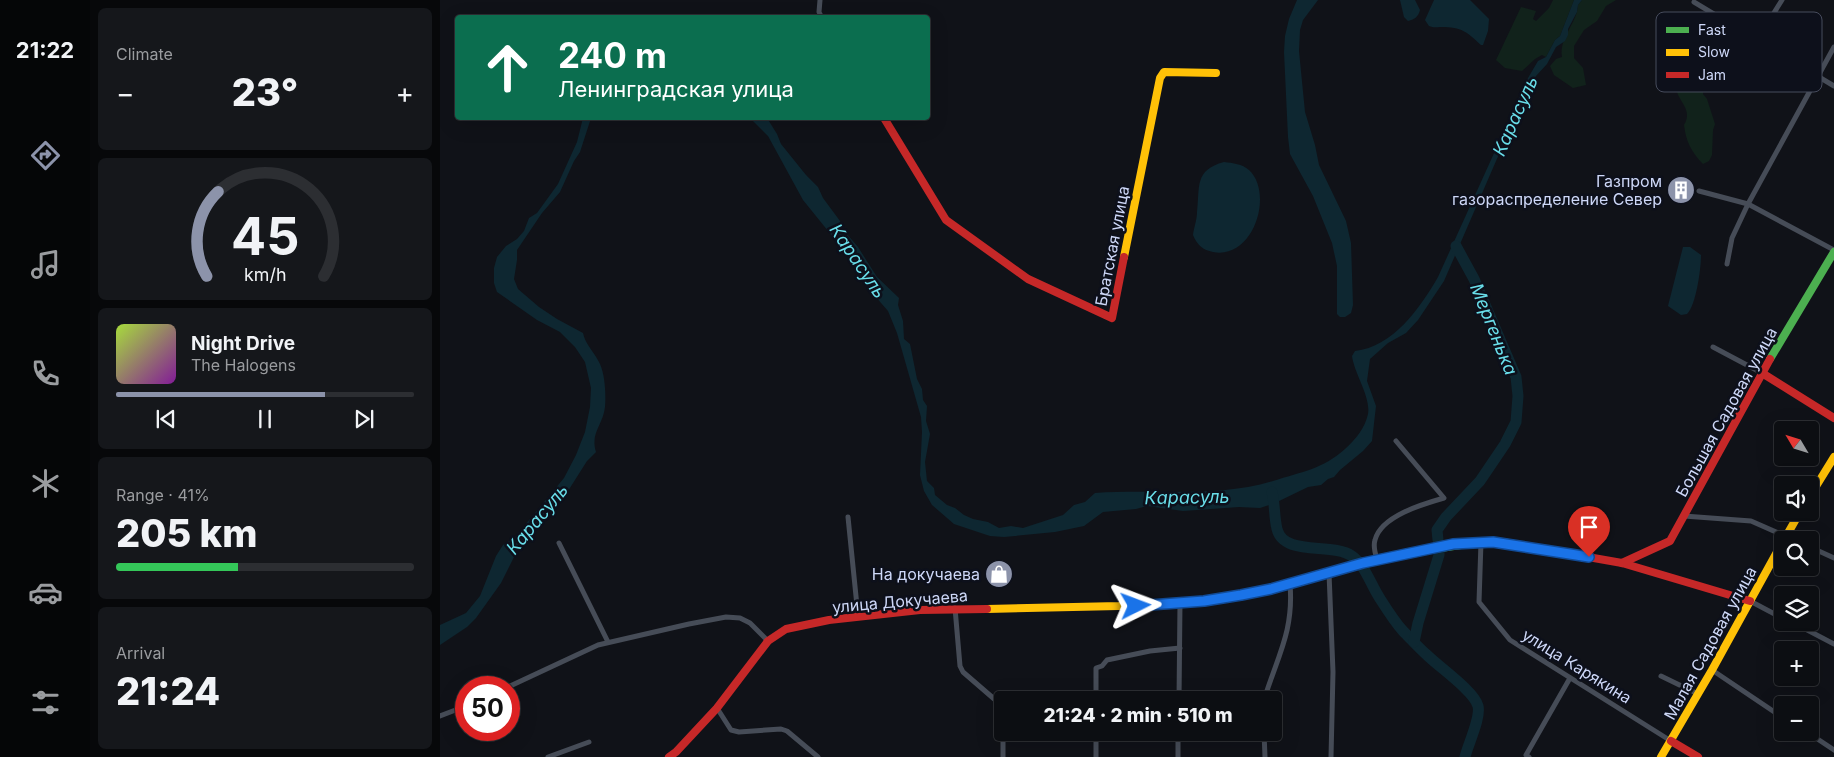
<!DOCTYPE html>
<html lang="en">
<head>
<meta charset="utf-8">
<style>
	body { margin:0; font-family:Inter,sans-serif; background:#15171b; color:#f1f3f6; height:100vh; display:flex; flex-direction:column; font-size:19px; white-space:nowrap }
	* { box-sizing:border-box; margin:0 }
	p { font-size:16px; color:#9a9c9f }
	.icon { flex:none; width:28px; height:28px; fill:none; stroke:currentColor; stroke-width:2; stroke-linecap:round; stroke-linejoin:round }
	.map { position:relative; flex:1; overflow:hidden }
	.details { display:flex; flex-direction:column; gap:8px; padding:8px; background:#07080a; width:350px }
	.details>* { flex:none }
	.top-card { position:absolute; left:15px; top:15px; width:475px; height:105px; border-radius:5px; box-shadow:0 5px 20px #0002,0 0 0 1px #2c2e32; background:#0b6e4f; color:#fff; overflow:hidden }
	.needle { width:32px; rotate:308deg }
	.controls { position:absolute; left:1334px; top:421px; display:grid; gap:10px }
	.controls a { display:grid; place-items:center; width:45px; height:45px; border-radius:5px; background:#0c0e12; box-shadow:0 5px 20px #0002,0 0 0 1px #2c2e32; font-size:25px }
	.speed { position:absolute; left:15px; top:676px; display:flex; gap:10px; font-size:25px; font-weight:700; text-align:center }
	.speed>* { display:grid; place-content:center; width:65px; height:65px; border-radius:50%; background:#0c0e12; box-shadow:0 5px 20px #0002,0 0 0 1px #2c2e32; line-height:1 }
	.speed .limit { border:8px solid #d22; background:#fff; color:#111 }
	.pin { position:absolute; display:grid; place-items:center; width:42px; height:42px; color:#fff; margin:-51px -21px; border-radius:50% 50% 50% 0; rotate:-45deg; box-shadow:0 0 5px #0007 }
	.pin .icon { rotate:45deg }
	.me { position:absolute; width:55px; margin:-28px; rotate:87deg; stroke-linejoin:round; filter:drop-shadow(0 0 4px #0008) }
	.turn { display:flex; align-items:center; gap:18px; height:105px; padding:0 20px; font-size:22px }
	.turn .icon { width:65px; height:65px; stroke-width:2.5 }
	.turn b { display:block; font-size:35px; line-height:42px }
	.big { font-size:38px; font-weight:800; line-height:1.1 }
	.details .tile { flex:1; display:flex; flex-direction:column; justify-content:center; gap:8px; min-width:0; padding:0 18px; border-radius:8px; background:#15171b }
	.details .dial { align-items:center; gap:0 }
	.dial svg { height:130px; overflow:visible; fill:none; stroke:#2c2e32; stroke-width:7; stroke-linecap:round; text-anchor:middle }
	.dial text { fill:#f1f3f6; stroke:none }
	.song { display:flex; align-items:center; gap:15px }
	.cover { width:60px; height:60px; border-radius:8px; background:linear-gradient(135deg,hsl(80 70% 55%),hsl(290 70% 35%)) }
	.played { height:5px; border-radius:2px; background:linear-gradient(90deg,#8c93aa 70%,#2c2e32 70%) }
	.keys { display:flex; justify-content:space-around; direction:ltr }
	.heat { display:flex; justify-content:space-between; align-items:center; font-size:28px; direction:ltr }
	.charge { height:8px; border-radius:4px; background:linear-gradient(90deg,#34c759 41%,#2c2e32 0) }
	.trip { position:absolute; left:554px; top:691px; width:288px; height:50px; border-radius:5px; background:#0c0e12; box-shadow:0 5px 20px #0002,0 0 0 1px #2c2e32; font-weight:800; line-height:50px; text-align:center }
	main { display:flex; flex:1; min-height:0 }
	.dock { display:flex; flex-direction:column; width:90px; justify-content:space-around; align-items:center; background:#050607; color:#9a9c9f }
	.dock .icon { width:35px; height:35px }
	.dock .selected { color:#8c93aa }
	.dock b { font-size:22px; color:#f1f3f6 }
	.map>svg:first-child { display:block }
	.green { fill:#11221b }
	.water { fill:#0e2731 }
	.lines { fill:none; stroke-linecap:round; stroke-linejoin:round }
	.river { stroke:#0e2731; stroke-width:11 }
	.street { stroke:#464c57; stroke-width:5 }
	.fast { stroke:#4caf50; stroke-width:8 }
	.slow { stroke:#ffc107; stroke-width:8 }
	.jam { stroke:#c62828; stroke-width:8 }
	.route-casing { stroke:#114b97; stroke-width:12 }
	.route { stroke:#1a73e8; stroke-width:9 }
	.labels { text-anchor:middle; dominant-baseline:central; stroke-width:5; stroke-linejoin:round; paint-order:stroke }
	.poi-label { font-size:16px; fill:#ced8f8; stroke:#0d101b; text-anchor:end }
	.street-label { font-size:16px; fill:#ced8f8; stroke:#0d101b }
	.water-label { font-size:18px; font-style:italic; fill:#69deea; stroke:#0d101b }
	.key { fill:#0d101b; stroke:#474c5d; stroke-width:1 }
	.key-label { font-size:14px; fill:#ced8f8 }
</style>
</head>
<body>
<main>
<nav class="dock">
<b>21:22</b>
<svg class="icon selected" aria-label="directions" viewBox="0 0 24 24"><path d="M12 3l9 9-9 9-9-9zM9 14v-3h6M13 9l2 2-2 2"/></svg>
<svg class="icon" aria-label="music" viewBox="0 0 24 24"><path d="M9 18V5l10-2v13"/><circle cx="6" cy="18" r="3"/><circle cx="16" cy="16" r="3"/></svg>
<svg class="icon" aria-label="phone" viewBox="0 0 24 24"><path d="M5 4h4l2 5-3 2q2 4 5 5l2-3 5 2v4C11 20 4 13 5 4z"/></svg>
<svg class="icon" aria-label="climate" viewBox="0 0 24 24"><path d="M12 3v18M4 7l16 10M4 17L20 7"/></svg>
<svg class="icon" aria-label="car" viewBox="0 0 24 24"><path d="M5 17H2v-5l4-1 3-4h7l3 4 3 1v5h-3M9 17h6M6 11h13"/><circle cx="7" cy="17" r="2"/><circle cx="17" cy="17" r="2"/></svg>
<svg class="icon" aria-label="filters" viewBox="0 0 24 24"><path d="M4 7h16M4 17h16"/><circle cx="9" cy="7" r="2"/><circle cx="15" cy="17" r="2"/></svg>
</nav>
<section class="details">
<div class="tile"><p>Climate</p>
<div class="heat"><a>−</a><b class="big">23°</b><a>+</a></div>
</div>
<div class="tile dial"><svg viewBox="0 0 100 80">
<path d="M14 69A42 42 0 1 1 86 69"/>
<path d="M14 69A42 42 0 0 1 21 17" stroke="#8c93aa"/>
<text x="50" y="56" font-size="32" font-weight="700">45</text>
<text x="50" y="72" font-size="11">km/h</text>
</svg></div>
<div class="tile">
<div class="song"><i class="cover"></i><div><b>Night Drive</b><p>The Halogens</p></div></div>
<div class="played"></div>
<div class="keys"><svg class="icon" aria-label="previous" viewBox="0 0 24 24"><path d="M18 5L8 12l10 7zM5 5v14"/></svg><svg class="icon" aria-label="pause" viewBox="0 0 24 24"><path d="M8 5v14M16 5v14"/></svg><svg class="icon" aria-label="next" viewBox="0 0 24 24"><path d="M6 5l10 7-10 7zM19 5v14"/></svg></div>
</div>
<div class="tile"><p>Range · 41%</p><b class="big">205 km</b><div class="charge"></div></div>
<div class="tile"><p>Arrival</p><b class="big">21:24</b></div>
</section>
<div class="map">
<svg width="1394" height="757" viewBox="0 0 1394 757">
	<rect width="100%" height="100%" fill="#101218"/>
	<g class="green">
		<polygon points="1113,0 1134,0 1120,36 1115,40 1106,57 1102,55 1095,59 1082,71 1065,68 1056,60 1081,7 1096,11 1093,19 1096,21 1109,8"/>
		<path d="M 1142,0 L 1176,0 L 1166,6 L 1157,21 L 1144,30 L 1134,46 L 1134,58 L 1143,68 L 1146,85 L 1133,88 L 1114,75 L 1110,66 L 1116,59 L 1122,57 C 1119,37 1137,24 1138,5 Z"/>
		<path d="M 1253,76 L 1263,82 L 1263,94 L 1267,99 L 1275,124 L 1273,130 L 1272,155 L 1269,161 L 1263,164 C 1251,152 1246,141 1244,125 C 1256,107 1229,96 1239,83 C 1241,80 1249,78 1253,76 Z"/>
	</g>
	<g class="water">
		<polygon points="857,0 878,0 863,20 860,30 859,51 865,112 875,145 879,165 906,221 911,243 913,305 911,313 905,317 900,317 897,314 897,266 892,243 873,196 850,154 848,137 844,52 845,36 849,19"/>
		<path d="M 960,0 L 975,0 L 980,10 C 978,17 975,19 968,21 L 964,17 Z"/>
		<path d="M 994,0 L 1030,0 L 1049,19 L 1048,31 L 1043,45 L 1041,45 C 1027,32 1022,27 1001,27 C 996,27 994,28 989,26 L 985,20 Z"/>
		<path d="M 1134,0 L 1142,0 L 1138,5 L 1137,12 L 1128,29 L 1128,35 L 1125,41 L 1116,47 L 1107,64 L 1096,76 L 1079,108 L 1004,281 L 978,320 L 966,333 L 948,343 L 930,359 L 927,381 L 936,406 L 932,441 L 923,451 L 900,470 L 894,477 L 888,479 L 881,485 L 868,487 L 835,503 L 820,508 L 799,507 L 743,511 L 707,506 L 696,509 L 663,512 L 644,526 L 615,532 L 564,537 L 550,536 L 514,524 L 492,505 L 484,491 L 480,475 L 482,432 L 481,417 L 457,333 L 448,311 L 428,288 L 411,263 L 409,254 L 401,247 L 363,200 L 328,136 L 310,118 L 327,118 L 337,134 L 341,144 L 366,175 L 378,187 L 383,198 L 400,221 L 406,233 L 418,247 L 437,277 L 459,298 L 458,305 L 463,321 L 464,339 L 470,344 L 477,379 L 482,389 L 483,400 L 487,406 L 486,421 L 490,434 L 485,462 L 487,481 L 494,488 L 495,495 L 507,505 L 515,508 L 524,515 L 533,519 L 548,522 L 559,528 L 571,526 L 583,528 L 623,515 L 634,505 L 645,502 L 655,493 C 713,489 778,498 833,481 C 861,472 883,469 905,449 C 916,439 925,428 928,414 C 931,397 914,373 912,356 L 915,351 C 953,347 980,308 998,277 L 1088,78 L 1098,61 L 1106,57 L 1115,40 L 1120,36 Z"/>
		<path d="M 143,118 L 151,118 L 140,152 L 134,161 L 120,192 L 102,213 L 77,250 L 77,260 L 74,279 L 78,289 L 99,307 L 117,319 L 143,333 C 145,344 155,353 160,364 C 165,375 166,394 165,407 C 163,425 150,433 156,452 L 147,461 L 128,491 L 112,510 L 100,527 L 87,538 L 76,553 L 61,583 L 36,618 L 27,627 L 0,645 L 0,625 L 26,613 L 40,596 L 56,556 L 63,545 L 75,537 L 124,478 L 136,455 L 145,432 L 150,407 L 151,388 L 145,362 L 135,347 L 120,332 L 97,320 L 57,292 L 54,283 L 54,268 L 57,257 L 66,246 L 77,239 L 84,231 L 89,218 L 97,213 L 118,184 L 137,142 Z"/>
		<path d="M 784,162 C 793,163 802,164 809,170 C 834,193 814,260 773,252 C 763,250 757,245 753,235 C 754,227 757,220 757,212 C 760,187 754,170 784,162 Z"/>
		<path d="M 1243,247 L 1250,247 L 1261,255 C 1261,269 1256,305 1247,314 L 1241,315 L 1228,306 Z"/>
	</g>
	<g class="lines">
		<g class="river">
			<path d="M 832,492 C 835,504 834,517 837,529 C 844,557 892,542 912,556 C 925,565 930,583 939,597 C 946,608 954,621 963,631 C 971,639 979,648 987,655 C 999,667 1034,691 1038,706 C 1041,718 1028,744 1025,757"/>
			<polyline points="998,540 997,530 1006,517 1040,481 1065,444 1076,422 1078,396 1076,377 1034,279 1016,246"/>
			<polyline points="974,642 978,623 999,555 999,551"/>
		</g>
		<g class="street">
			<polyline points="380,0 379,12 382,18"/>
			<polyline points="1254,2 1394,86"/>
			<polyline points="1317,40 1342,0"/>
			<polyline points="1259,191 1308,204 1394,47"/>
			<polyline points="1287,264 1292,238 1308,204 1394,250"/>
			<polyline points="1273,347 1322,373"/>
			<polyline points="1244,516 1311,521 1354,540"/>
			<polyline points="408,517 418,616"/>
			<polyline points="1041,542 1039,602 1070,640 1231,741"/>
			<polyline points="119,543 168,642"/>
			<polyline points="1370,547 1394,558"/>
			<path d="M 937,559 C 935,553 933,546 935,540 C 941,516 983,504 1004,498 L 956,441"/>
			<polyline points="889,573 893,672 891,757"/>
			<polyline points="1310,601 1342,618"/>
			<polyline points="515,608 520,666 523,672 560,704 562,712"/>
			<polyline points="1352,622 1394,644"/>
			<polyline points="1272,670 1342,717"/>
			<polyline points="1221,676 1258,694"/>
			<polyline points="66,688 158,645 249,624 286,617 300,618 310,623 328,641"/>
			<polyline points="656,700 656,668 662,666 667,660 710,651 740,648"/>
			<polyline points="739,700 740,603"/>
			<path d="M 824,700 C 837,657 854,632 850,584"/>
			<polyline points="277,708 291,730 299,732 341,729 347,731 378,757"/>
			<polyline points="0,716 26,706"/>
			<polyline points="563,732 563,757"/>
			<polyline points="656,732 656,757"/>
			<polyline points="824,732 825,757"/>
			<polyline points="1367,732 1394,750"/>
			<polyline points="108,757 149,742"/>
			<polyline points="738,757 738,732"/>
			<polyline points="1089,757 1086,755 1130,678"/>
		</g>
		<g class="fast">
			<polyline points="1330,359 1394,252"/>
			<polyline points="785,597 831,589 923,563 967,553 1041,542 1062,542 1074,544"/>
		</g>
		<g class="slow">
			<polyline points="684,257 720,78 724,72 776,73"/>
			<polyline points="1370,496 1394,457"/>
			<polyline points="1344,540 1360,512"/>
			<polyline points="547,609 679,606 764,601 785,597"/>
			<polyline points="1221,757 1272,670 1342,543"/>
		</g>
		<g class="jam">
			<polyline points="444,118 506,220 588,279 672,318 684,257"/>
			<polyline points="1322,373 1394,418"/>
			<polyline points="1074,544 1182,563 1310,601"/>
			<polyline points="1182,563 1230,541 1330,359"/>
			<polyline points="1231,741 1258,757"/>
			<polyline points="229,757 236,752 277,708 328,641 346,629 389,620 480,610 547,609"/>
		</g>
	</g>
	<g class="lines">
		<g class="route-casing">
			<polyline id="route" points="696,606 764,601 801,595 831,589 923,563 1013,544 1053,542 1149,557"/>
		</g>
		<use href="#route" class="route"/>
	</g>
	<defs>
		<g id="building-disc" transform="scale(1.4375)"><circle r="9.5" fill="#8c93aa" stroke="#0d101b"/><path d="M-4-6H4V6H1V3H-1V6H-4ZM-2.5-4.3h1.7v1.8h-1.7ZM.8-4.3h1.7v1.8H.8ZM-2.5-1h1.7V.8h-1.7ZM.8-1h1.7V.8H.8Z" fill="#fff"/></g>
		<g id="shop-disc" transform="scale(1.4375)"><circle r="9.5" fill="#8c93aa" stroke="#0d101b"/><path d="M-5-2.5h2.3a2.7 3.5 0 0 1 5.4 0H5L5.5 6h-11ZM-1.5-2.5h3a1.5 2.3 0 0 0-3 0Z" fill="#fff"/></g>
	</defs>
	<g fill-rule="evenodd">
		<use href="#building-disc" x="1241" y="190"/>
		<use href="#shop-disc" x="559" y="574"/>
	</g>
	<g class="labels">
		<g class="poi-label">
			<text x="1222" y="181">Газпром<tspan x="1222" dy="18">газораспределение Север</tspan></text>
			<text x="540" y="574">На докучаева</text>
		</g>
		<g class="street-label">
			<text transform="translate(672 246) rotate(-79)">Братская улица</text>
			<text transform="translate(1286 412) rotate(-61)">Большая Садовая улица</text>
			<text transform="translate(460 601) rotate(-5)">улица Докучаева</text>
			<text transform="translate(1270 643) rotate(-61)">Малая Садовая улица</text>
			<text transform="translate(1137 666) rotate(32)">улица Карякина</text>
		</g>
		<g class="water-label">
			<text transform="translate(1075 116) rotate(-66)">Карасуль</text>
			<text transform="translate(418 261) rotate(56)">Карасуль</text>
			<text transform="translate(1054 329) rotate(68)">Мергенька</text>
			<text transform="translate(747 497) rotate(-1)">Карасуль</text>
			<text transform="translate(97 519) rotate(-50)">Карасуль</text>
		</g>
	</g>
	<rect x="1216" y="12" width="166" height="80" rx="8" class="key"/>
	<rect x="1226" y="27" width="23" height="6" fill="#4caf50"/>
	<rect x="1226" y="49" width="23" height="7" fill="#ffc107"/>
	<rect x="1226" y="72" width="23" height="6" fill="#c62828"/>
	<g class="key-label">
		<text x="1258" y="35">Fast</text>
		<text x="1258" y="57">Slow</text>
		<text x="1258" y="80">Jam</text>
	</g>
</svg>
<div class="controls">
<a><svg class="needle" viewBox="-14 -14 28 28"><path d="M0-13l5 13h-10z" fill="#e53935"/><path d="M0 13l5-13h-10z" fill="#9a9c9f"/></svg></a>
<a><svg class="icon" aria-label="sound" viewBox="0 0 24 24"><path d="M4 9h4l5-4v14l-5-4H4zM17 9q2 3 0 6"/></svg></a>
<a><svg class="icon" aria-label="search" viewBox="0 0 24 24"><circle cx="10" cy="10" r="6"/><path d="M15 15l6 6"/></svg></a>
<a><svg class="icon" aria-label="layers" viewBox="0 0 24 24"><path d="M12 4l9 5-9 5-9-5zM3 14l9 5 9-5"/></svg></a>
<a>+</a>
<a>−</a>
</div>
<div class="speed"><div class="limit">50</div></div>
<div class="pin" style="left:1149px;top:557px;background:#d93025"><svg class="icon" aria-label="arrive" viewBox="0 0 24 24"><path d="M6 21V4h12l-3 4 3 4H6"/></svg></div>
<svg class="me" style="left:696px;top:606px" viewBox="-20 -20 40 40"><path d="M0-17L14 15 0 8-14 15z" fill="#1a73e8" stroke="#fff" stroke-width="4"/></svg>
<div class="trip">21:24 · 2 min · 510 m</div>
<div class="top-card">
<div class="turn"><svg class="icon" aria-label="ahead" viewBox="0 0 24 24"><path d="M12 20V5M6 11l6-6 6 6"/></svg><div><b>240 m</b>Ленинградская улица</div></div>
</div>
</div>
</main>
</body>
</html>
